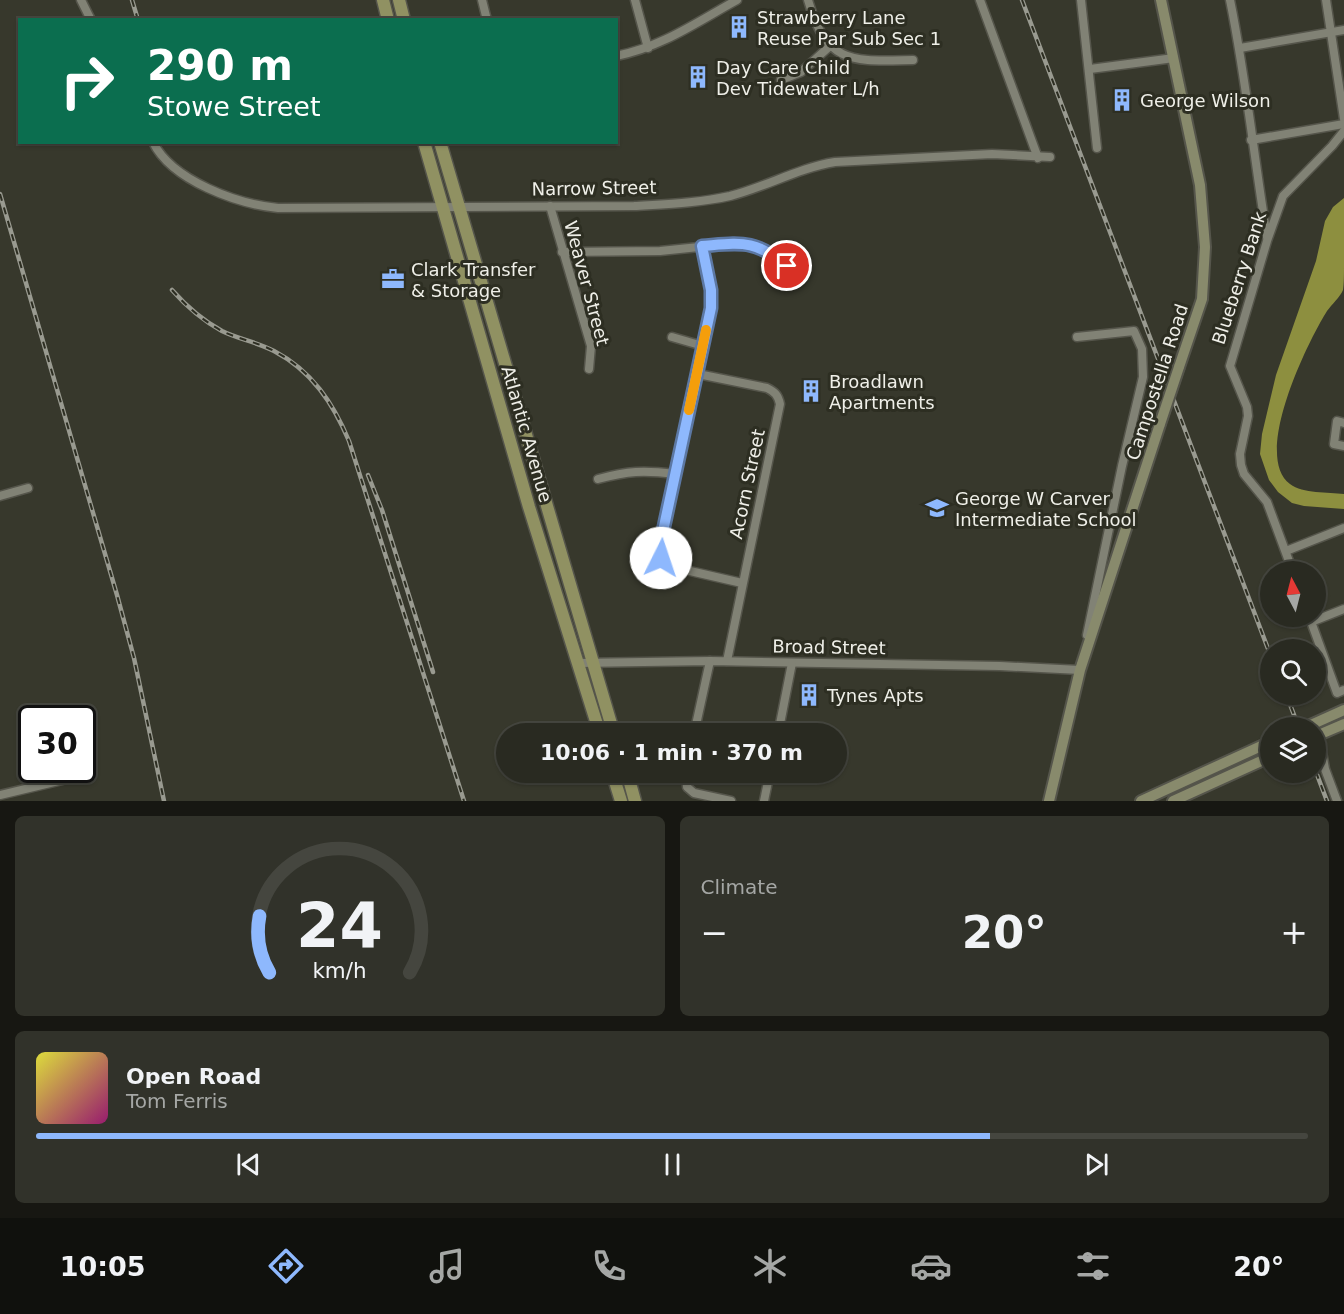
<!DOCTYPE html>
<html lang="en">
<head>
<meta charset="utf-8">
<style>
	body { margin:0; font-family:"DejaVu Sans",sans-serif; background:#31322a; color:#f1f3f6; height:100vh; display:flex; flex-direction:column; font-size:22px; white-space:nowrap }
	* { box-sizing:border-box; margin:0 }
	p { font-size:20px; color:#a5a7a5 }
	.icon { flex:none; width:33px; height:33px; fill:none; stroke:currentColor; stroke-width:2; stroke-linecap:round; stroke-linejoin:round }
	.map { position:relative; height:801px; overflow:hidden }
	.sheet { display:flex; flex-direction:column; gap:15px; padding:15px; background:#171712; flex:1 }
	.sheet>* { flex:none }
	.hud { position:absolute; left:18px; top:18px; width:600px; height:126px; border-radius:0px; box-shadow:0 2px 4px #0004,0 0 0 2px #45463f; background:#0b6e4f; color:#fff; overflow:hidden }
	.needle { width:39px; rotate:353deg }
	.fabs { position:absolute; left:1260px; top:561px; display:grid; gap:12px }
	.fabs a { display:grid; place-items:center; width:66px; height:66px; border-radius:50%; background:#292a21; box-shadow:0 2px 4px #0004,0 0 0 2px #45463f; font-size:30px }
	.speed { position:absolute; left:18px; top:705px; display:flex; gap:12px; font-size:30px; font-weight:700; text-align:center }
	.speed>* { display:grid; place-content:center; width:78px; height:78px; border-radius:50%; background:#292a21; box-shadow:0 2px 4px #0004,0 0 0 2px #45463f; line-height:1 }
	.speed .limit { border:3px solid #111; border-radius:9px; background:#fff; color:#111 }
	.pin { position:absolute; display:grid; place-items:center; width:51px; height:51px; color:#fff; margin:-26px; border:3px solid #fff; border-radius:50%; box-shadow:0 2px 6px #0007 }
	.me { position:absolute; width:66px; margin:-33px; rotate:4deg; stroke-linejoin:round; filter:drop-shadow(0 0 4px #0008) }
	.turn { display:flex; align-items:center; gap:21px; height:126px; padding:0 30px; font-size:27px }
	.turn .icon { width:78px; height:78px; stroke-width:2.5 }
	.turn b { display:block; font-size:42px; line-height:51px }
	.big { font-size:45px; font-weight:700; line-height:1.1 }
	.sheet .tile { flex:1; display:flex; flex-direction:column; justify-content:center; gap:9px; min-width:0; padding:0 21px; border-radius:9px; background:#31322a }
	.sheet .dial { align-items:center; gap:0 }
	.dial svg { height:156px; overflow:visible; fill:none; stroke:#45463f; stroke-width:7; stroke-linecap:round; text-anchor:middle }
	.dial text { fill:#f1f3f6; stroke:none }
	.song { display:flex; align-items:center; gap:18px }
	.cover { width:72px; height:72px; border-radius:9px; background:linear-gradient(135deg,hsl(60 70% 55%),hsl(320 70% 35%)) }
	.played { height:6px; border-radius:3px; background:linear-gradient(90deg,#8eb8fd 75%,#45463f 75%) }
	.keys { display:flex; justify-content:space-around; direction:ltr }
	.heat { display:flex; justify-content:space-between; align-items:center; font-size:33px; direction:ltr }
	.sheet .tiles { flex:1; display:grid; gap:15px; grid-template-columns:1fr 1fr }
	.tile:last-child { grid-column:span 2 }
	.trip { position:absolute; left:496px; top:723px; width:351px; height:60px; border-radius:30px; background:#292a21; box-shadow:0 2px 4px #0004,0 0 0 2px #45463f; font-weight:700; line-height:60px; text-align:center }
	.dock { display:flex; height:96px; justify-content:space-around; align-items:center; background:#10110d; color:#a5a7a5 }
	.dock .icon { width:42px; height:42px }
	.dock .current { color:#8eb8fd }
	.dock b { font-size:27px; color:#f1f3f6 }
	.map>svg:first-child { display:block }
	.water { fill:#8d8f3f }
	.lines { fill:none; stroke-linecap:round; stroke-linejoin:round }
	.street-casing { stroke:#55554b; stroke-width:11 }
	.secondary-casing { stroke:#55554b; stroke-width:14 }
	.primary-casing { stroke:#55554b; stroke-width:15 }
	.street { stroke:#818275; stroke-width:8 }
	.secondary { stroke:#888a6c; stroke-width:10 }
	.primary { stroke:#909162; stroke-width:12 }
	.rail-casing { stroke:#999a90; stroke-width:4.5 }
	.rail { stroke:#2d2e22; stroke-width:2; stroke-dasharray:7; stroke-linecap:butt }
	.secondary-bridge-casing { stroke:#55554b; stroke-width:14; stroke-linecap:butt }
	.secondary-bridge { stroke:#888a6c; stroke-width:10 }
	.route-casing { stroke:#5c78a4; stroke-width:15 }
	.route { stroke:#8eb8fd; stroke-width:10 }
	.slow { stroke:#f59e0b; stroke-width:10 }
	.labels { text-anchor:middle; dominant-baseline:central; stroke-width:6; stroke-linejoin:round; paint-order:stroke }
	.poi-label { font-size:18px; fill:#efefe8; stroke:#2d2e22; text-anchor:start }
	.street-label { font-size:18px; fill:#efefe8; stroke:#2d2e22 }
</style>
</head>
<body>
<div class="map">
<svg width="1344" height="801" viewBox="0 0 1344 801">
	<rect width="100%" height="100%" fill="#37382c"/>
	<path class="water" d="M 1344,198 C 1344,221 1344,244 1344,267 C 1344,273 1344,284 1343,290 C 1340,297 1332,304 1327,311 C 1307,343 1252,456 1290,484 C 1303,494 1328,492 1344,494 L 1344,509 L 1304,506 L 1292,503 L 1278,492 L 1269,480 L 1260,454 L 1262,434 L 1276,375 L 1316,261 L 1325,221 L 1333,207 Z"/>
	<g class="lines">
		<g class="street-casing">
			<g id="street">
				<polyline points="81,0 91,20"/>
				<polyline points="482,0 487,20"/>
				<polyline points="635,0 648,48"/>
				<path d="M 808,0 C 827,66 853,61 913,60"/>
				<polyline points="980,0 1038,158"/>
				<polyline points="1081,0 1097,148"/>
				<path d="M 1230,0 C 1246,78 1254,158 1267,237"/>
				<polyline points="1326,0 1344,119"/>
				<polyline points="1240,48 1344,30"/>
				<path d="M 616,56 C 662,47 697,22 737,0"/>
				<polyline points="1090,69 1174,58"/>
				<polyline points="781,80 801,72 830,46"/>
				<polyline points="1251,140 1344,124"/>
				<path d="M 153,142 C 172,181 238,204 278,208 L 634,206 C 666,204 699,203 730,196 C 766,187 798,168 835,162 L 992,154 L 1050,157"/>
				<polyline points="550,206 591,346 589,369"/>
				<polyline points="702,247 711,290 711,308 675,474 660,553 667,565 677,568 742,583"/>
				<polyline points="562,252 660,251 738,243 755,245 768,251 797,274"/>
				<polyline points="672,337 703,346"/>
				<polyline points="1077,337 1134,331 1142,349 1143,377 1122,466 1087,635"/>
				<path d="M 698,374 L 767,388 C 775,392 778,395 780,404 L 727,661"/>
				<polyline points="1344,423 1337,421 1334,444 1344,446"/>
				<path d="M 598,479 C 628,471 643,470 675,474"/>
				<polyline points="0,496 28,488"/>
				<polyline points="1286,551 1344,528"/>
				<polyline points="1293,572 1267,502 1244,474 1241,465 1240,454 1248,416 1247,407 1230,366 1267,241 1283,196 1332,146 1344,131"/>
				<polyline points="1309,616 1337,693 1344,690"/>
				<polyline points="1311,622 1344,609"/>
				<polyline points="578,663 710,661 1000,666 1080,670 1081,665"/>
				<polyline points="694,734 710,661"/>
				<polyline points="778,734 792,663"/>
				<polyline points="1319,735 1325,769 1337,801"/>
				<polyline points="686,772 687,787 694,793 731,801"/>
				<polyline points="0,795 71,778"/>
				<polyline points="764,801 770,772"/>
			</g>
		</g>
		<g class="secondary-casing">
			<g id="secondary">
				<polyline points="1161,0 1200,185 1205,247 1202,299 1179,367"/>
				<polyline points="1304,728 1344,710"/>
				<polyline points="1316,736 1344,724"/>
				<polyline points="1049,801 1080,670 1160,424"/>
				<polyline points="1141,801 1270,742"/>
				<polyline points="1173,801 1270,757"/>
			</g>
		</g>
		<g class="primary-casing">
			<g id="primary">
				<polyline points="383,0 388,20"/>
				<polyline points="399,0 404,20"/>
				<polyline points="424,142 529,507 600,734"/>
				<polyline points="440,142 614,734"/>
				<polyline points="612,772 621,801"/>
				<polyline points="627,772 635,801"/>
			</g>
		</g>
		<use href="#street" class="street"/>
		<use href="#secondary" class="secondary"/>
		<use href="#primary" class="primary"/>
		<g class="rail-casing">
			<g id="rail">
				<polyline points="132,0 138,20"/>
				<polyline points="1022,0 1270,654"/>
				<polyline points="0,194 117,595 134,658 164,801"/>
				<path d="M 172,290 C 187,307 202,320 222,331 C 238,339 257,342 274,351 C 312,371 333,403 349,441 L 464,801"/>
				<polyline points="368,475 382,510 433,672"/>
				<polyline points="1286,694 1299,728"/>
				<polyline points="1316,772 1327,801"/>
			</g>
		</g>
		<use href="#rail" class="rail"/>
		<g class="secondary-bridge-casing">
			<polyline id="secondary-bridge" points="1160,424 1179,367"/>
		</g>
		<use href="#secondary-bridge" class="secondary-bridge"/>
	</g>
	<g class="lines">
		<g class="route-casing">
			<path id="route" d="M 661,558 L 660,545 L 711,308 L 711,290 L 702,246 C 741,243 755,239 787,266"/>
		</g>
		<use href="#route" class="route"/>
		<polyline class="slow" points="689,410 706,330"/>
	</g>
	<defs>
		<g id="building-bare" transform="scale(1.8)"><path d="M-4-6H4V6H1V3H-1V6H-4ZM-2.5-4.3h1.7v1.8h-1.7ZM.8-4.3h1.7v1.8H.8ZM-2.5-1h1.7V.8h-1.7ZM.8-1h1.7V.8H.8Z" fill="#8eb8fd" stroke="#2d2e22" stroke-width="2.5" paint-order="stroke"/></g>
		<g id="office-bare" transform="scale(1.8)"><path d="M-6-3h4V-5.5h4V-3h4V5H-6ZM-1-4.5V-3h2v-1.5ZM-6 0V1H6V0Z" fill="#8eb8fd" stroke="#2d2e22" stroke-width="2.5" paint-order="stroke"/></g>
		<g id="school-bare" transform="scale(1.8)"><path d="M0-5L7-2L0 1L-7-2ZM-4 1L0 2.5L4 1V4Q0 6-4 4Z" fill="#8eb8fd" stroke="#2d2e22" stroke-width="2.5" paint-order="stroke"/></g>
	</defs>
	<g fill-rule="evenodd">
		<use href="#building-bare" x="739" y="27"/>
		<use href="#building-bare" x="698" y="77"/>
		<use href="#building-bare" x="1122" y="100"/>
		<use href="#office-bare" x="393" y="279"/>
		<use href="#building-bare" x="811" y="391"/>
		<use href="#school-bare" x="937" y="508"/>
		<use href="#building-bare" x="809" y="695"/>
	</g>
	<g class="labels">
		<g class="poi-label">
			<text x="757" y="17">Strawberry Lane<tspan x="757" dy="21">Reuse Par Sub Sec 1</tspan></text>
			<text x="716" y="67">Day Care Child<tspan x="716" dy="21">Dev Tidewater L/h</tspan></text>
			<text x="1140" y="100">George Wilson</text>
			<text x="411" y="269">Clark Transfer<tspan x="411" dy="21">&amp; Storage</tspan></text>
			<text x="829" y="381">Broadlawn<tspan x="829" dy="21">Apartments</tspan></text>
			<text x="955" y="498">George W Carver<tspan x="955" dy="21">Intermediate School</tspan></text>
			<text x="827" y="695">Tynes Apts</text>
		</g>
		<g class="street-label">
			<text transform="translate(594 188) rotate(-1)">Narrow Street</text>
			<text transform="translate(1239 278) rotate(-72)">Blueberry Bank</text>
			<text transform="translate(587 283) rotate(75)">Weaver Street</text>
			<text transform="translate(1157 382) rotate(-72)">Campostella Road</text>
			<text transform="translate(527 434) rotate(74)">Atlantic Avenue</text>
			<text transform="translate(747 484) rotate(-78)">Acorn Street</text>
			<text transform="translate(829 647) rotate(1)">Broad Street</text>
		</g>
	</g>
</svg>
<div class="fabs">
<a><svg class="needle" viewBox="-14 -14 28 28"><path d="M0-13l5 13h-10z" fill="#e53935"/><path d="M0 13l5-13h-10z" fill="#a5a7a5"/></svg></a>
<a><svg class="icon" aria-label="search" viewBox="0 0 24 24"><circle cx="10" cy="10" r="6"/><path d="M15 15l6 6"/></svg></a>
<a><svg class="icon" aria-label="layers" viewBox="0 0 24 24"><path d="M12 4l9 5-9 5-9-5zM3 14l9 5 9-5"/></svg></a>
</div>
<div class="speed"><div class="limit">30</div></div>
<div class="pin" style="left:787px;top:266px;background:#d93025"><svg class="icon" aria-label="arrive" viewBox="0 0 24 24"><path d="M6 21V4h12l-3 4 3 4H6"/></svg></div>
<svg class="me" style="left:661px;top:558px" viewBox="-20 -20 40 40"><circle r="19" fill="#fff"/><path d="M0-13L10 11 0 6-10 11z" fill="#8eb8fd"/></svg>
<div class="trip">10:06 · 1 min · 370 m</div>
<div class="hud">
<div class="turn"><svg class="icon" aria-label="right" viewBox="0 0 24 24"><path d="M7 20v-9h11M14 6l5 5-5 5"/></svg><div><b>290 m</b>Stowe Street</div></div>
</div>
</div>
<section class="sheet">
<div class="tiles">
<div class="tile dial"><svg viewBox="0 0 100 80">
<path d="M14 69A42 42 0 1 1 86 69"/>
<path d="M14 69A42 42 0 0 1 9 40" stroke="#8eb8fd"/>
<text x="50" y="56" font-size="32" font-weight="700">24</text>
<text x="50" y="72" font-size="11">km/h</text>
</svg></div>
<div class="tile"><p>Climate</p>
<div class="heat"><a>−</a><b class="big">20°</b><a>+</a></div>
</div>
<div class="tile">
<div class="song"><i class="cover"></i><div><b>Open Road</b><p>Tom Ferris</p></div></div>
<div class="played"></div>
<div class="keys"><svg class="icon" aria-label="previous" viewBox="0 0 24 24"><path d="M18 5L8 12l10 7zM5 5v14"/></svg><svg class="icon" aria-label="pause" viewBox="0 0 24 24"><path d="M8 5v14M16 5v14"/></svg><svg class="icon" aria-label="next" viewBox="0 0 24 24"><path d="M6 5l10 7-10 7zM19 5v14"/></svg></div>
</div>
</div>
</section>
<nav class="dock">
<b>10:05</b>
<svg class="icon current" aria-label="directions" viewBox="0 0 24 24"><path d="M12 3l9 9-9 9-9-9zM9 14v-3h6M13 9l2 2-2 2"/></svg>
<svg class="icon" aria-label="music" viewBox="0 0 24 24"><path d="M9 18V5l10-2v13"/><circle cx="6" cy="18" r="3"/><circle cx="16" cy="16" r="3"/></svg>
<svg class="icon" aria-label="phone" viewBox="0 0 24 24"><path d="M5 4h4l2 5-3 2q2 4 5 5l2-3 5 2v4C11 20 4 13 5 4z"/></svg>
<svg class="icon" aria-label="climate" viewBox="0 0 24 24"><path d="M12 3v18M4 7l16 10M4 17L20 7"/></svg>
<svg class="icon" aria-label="car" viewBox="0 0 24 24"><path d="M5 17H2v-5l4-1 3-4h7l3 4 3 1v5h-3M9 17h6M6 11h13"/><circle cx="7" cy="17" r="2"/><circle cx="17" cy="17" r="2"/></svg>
<svg class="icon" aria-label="filters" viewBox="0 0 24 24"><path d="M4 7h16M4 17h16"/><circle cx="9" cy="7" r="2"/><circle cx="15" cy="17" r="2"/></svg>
<b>20°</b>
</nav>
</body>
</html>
